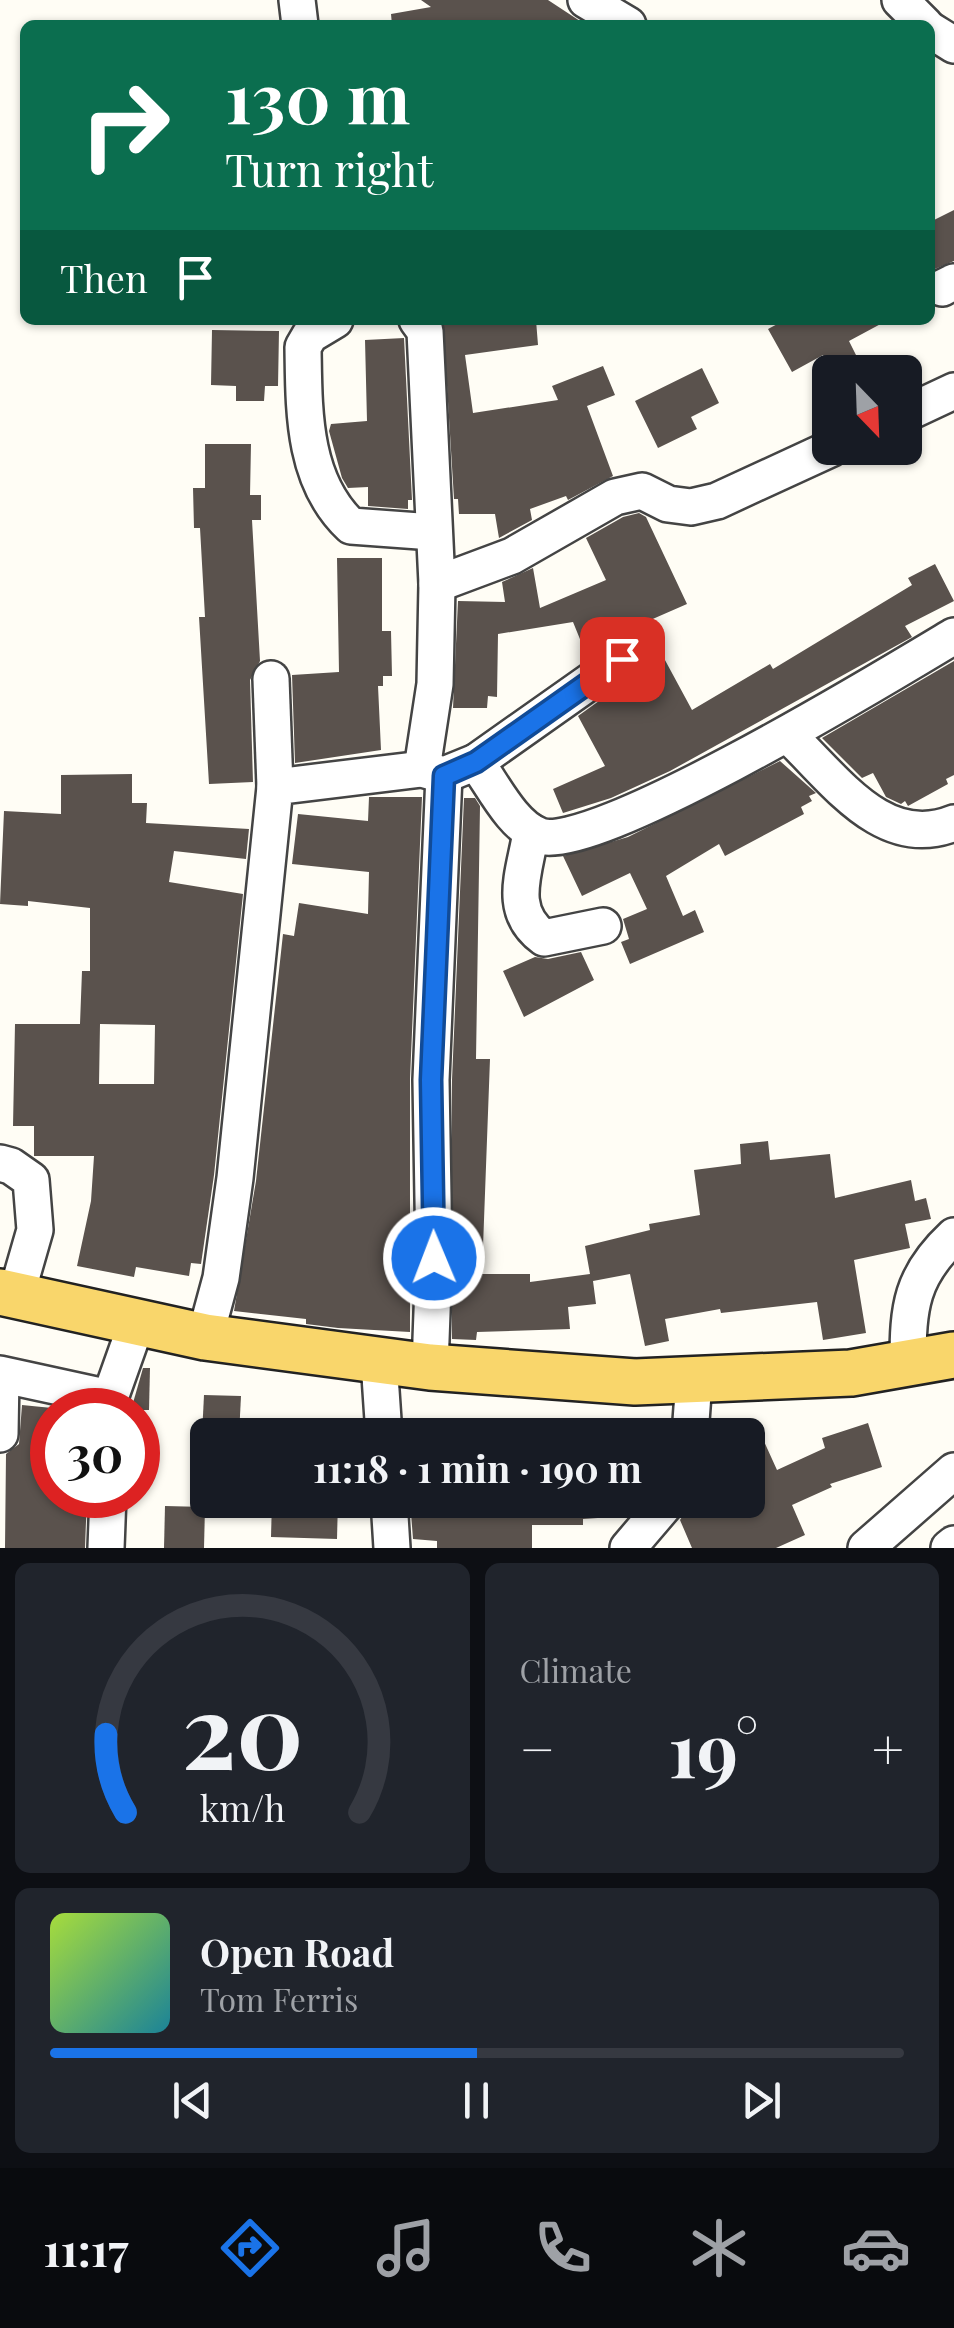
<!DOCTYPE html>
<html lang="en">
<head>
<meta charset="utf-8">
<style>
	body { margin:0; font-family:"Playfair Display",serif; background:#20242c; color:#f1f3f6; height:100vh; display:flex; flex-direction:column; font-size:38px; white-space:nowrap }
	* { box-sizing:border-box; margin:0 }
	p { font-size:32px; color:#9ea1a6 }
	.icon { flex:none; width:55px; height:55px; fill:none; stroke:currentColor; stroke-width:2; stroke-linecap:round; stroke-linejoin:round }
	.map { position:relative; height:1548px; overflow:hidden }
	.details { display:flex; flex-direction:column; gap:15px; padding:15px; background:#0d0f14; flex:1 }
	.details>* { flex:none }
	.guide { position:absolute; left:20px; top:20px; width:915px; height:305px; border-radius:15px; box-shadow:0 2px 8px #0004; background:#0b6e4f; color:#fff; overflow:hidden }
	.needle { width:65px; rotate:157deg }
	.tools { position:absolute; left:812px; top:355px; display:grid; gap:20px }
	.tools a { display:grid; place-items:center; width:110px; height:110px; border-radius:15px; background:#171b24; box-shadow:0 2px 8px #0004; font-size:50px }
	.speed { position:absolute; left:30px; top:1388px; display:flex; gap:20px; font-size:50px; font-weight:700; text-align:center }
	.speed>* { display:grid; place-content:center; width:130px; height:130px; border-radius:50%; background:#171b24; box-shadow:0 2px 8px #0004; line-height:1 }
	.speed .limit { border:15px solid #d22; background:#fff; color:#111 }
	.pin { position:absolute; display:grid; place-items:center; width:85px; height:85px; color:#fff; margin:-42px; border-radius:20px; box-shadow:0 5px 15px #0006 }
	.me { position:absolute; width:110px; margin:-55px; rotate:359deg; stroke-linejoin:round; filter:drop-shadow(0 0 8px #0008) }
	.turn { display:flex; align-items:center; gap:35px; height:210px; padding:0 40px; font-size:45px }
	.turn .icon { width:130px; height:130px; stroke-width:2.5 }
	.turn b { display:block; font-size:70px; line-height:85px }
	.then { display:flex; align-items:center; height:95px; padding:0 40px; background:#0003; gap:20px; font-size:38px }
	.big { font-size:75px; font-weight:700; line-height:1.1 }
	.details .widget { flex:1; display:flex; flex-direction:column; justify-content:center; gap:15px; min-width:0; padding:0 35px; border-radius:15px; background:#20242c }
	.details .dial { align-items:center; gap:0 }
	.dial svg { height:260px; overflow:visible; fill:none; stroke:#363941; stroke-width:7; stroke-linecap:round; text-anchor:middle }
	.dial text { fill:#f1f3f6; stroke:none }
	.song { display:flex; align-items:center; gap:30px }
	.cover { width:120px; height:120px; border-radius:15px; background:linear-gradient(135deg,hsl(80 70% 55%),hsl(190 70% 35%)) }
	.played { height:10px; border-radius:5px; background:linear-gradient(90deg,#1a73e8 50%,#363941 50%) }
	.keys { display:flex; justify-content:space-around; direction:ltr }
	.heat { display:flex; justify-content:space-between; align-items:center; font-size:55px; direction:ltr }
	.details .tiles { flex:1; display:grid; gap:15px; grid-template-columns:1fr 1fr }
	.widget:last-child { grid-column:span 2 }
	.trip { position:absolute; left:190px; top:1418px; width:575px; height:100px; border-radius:15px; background:#171b24; box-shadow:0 2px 8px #0004; font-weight:700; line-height:100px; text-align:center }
	.tab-bar { display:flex; height:160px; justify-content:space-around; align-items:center; background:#090b0e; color:#9ea1a6 }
	.tab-bar .icon { width:70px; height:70px }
	.tab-bar .on { color:#1a73e8 }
	.tab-bar b { font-size:45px; color:#f1f3f6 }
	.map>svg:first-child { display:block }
	.building { fill:#5a524d; fill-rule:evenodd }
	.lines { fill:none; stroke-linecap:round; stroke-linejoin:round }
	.minor-casing { stroke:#444; stroke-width:40 }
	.major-casing { stroke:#222; stroke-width:50 }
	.minor { stroke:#fff; stroke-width:35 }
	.major { stroke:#f9d66b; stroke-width:45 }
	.route-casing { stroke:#114b97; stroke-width:25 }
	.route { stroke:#1a73e8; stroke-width:18 }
</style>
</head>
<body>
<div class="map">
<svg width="954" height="1548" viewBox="0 0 954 1548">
	<rect width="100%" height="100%" fill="#fffdf5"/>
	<g class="building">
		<polygon points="421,0 548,0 586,25 392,25 391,14 431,7"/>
		<polygon points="954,210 954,261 930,271 930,222"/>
		<polygon points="443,320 536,320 538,345 465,355 473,413 558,400 552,386 603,366 615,395 587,406 613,476 568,500 566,496 530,509 532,520 499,538 495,514 459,514 458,499 454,499"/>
		<polygon points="785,320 888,320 849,341 856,355 830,368 823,355 792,372 768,329"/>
		<polygon points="212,330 279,331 278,386 265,386 264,401 236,401 236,386 211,385"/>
		<polygon points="404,338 412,500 408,500 408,509 368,506 368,487 348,488 342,478 329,431 331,424 367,421 365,340"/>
		<polygon points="702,368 719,403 691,417 697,429 658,448 635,401"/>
		<polygon points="205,444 251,444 250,495 261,495 261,520 252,520 260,661 250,680 253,782 209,784 199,617 205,617 200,528 194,528 193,488 205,488"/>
		<polygon points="639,513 646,517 687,604 584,649 573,622 498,634 497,697 488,696 487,708 453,708 458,601 505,602 502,582 533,568 540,608 606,580 586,538 623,517"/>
		<polygon points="337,558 382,558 382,631 391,631 392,676 383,676 383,686 378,686 381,750 295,763 292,675 339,672"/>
		<polygon points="935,564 954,601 905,626 912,637 670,771 611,798 563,813 553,789 605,766 578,716 634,676 643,658 659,649 692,710 770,664 773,669 912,585 908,578"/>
		<polygon points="954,661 954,775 946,779 948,784 908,806 905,801 901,804 886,797 873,773 862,778 822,738"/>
		<polygon points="780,761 816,793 809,796 812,801 801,807 804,814 725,856 719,844 666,876 683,916 695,910 704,932 630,964 621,942 629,939 623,919 647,909 630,873 582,896 563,856 628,837"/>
		<path d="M 132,774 L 132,803 L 147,803 L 146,823 L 249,829 L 246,859 L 174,851 L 169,882 L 243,894 L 214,1175 L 201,1264 L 191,1263 L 189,1276 L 136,1267 L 134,1277 L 77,1266 L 91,1201 L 94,1156 L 34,1156 L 34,1126 L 13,1126 L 15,1024 L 80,1024 L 82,971 L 90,971 L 90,908 L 28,901 L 28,906 L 0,904 L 4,811 L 61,814 L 61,775 ZM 100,1024 L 155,1025 L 154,1084 L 99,1084 Z"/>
		<polygon points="369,797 422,797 410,1079 410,1332 338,1328 306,1324 306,1319 234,1311 256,1181 283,934 294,936 299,903 368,914 369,872 292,864 298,814 368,821"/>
		<polygon points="464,798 475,798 480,806 476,1059 490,1059 482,1274 530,1274 530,1282 590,1274 585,1246 650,1230 649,1224 700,1215 694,1170 741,1164 740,1144 768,1141 770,1160 830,1154 835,1198 911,1180 915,1201 926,1198 931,1219 905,1224 910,1248 854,1260 866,1333 823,1340 817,1302 721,1313 720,1309 665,1319 669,1341 645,1346 630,1274 593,1281 596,1304 568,1307 570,1329 477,1332 476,1340 452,1339 452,1080"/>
		<polygon points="581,952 594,980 524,1017 503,971 535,957 548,959"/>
		<polygon points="143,1368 150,1368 149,1410 131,1410"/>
		<polygon points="204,1395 241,1396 239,1435 202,1435"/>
		<polygon points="22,1405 52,1408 52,1495 87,1495 85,1548 5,1548 6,1454 19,1444"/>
		<polygon points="868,1423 882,1467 830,1484 832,1487 792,1505 805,1535 776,1548 692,1548 680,1520 688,1508 706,1500 748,1500 748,1444 762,1437 777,1470 825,1448 822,1438"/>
		<polygon points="272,1500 338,1500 337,1539 271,1537"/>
		<polygon points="410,1500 632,1500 632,1510 627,1516 583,1519 583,1525 532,1525 532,1548 437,1548 437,1541 413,1539"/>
		<polygon points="165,1506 205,1507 204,1548 164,1548"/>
	</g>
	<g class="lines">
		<g class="minor-casing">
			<g id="minor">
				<polyline points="297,0 300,25"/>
				<polyline points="586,0 628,25"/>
				<polyline points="900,0 925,25"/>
				<polyline points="930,30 954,45"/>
				<polyline points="942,288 954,282"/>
				<path d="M 335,320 L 310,335 L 303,347 C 304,409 302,480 351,526 L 433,532"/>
				<polyline points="417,320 425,331 437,584 435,684 422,769"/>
				<polyline points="905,414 954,391"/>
				<polyline points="437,584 512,556 615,497 642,491 668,504 691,507 717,501 832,448"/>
				<polyline points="271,679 275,787"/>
				<path d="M 788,735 C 835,779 883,852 954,823"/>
				<polyline points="476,762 622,659"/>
				<path d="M 531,832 C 525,872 506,910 544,938 L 603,926"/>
				<polyline points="0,1163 11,1166 31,1180 35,1230 16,1296"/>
				<path d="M 205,1337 L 221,1278 L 235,1178 L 275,787 L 422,769 L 444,775 L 476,762 C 493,785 512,826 540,836 C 594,855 894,672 954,636"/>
				<polyline points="379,1361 384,1435"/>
				<path d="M 908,1363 C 908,1307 911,1276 954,1236"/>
				<polyline points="430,1367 434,1258 431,1080 444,775"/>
				<polyline points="0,1374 110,1398 110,1410"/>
				<polyline points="110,1398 137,1322"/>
				<polyline points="0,1434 1,1375"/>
				<polyline points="690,1435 694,1380"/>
				<polyline points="389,1500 392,1548"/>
				<polyline points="106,1548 108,1495"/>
				<polyline points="628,1548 669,1500"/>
				<polyline points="866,1548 954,1471"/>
				<polyline points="949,1548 954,1544"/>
			</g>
		</g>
		<g class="major-casing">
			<polyline id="major" points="0,1292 205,1337 430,1367 635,1382 851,1373 954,1355"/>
		</g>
		<use href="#minor" class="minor"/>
		<use href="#major" class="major"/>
	</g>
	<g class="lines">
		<g class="route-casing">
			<polyline id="route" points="434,1258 431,1080 444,776 476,762 622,659"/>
		</g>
		<use href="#route" class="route"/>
	</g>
</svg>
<div class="tools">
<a><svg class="needle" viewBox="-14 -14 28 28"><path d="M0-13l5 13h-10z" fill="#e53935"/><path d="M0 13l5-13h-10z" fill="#9ea1a6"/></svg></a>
</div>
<div class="speed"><div class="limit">30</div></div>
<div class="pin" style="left:622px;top:659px;background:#d93025"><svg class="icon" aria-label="arrive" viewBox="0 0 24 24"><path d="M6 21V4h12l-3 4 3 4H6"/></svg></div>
<svg class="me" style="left:434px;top:1258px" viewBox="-20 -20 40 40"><circle r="17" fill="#1a73e8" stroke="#fff" stroke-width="3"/><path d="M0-11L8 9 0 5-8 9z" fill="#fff"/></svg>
<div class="trip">11:18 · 1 min · 190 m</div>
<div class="guide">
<div class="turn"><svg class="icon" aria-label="right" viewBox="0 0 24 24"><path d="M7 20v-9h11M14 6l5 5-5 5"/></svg><div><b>130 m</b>Turn right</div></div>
<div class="then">Then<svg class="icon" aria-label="arrive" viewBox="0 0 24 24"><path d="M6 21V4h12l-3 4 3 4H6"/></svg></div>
</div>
</div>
<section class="details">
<div class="tiles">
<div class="widget dial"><svg viewBox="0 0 100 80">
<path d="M14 69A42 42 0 1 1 86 69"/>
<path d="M14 69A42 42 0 0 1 8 45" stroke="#1a73e8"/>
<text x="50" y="56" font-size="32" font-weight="700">20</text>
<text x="50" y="72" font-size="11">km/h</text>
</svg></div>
<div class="widget"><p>Climate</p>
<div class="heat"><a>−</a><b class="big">19°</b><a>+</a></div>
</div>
<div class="widget">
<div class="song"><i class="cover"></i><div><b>Open Road</b><p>Tom Ferris</p></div></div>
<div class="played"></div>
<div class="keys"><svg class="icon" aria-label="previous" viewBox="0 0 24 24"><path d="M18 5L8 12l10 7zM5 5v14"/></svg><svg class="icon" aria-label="pause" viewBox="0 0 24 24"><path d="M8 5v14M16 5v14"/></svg><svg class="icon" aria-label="next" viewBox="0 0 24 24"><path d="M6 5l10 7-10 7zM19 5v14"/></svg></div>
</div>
</div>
</section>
<nav class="tab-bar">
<b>11:17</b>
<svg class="icon on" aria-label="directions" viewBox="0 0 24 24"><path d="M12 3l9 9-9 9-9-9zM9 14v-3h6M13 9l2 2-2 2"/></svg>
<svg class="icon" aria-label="music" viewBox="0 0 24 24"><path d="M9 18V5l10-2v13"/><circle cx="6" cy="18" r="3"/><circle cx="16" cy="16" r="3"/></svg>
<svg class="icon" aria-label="phone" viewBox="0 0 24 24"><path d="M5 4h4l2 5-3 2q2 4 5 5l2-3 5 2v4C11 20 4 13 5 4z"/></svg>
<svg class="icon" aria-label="climate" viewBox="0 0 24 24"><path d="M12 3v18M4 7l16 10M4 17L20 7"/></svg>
<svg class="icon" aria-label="car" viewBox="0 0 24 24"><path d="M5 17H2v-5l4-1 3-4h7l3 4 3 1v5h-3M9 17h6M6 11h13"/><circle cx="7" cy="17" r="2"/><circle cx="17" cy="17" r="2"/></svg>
</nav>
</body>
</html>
